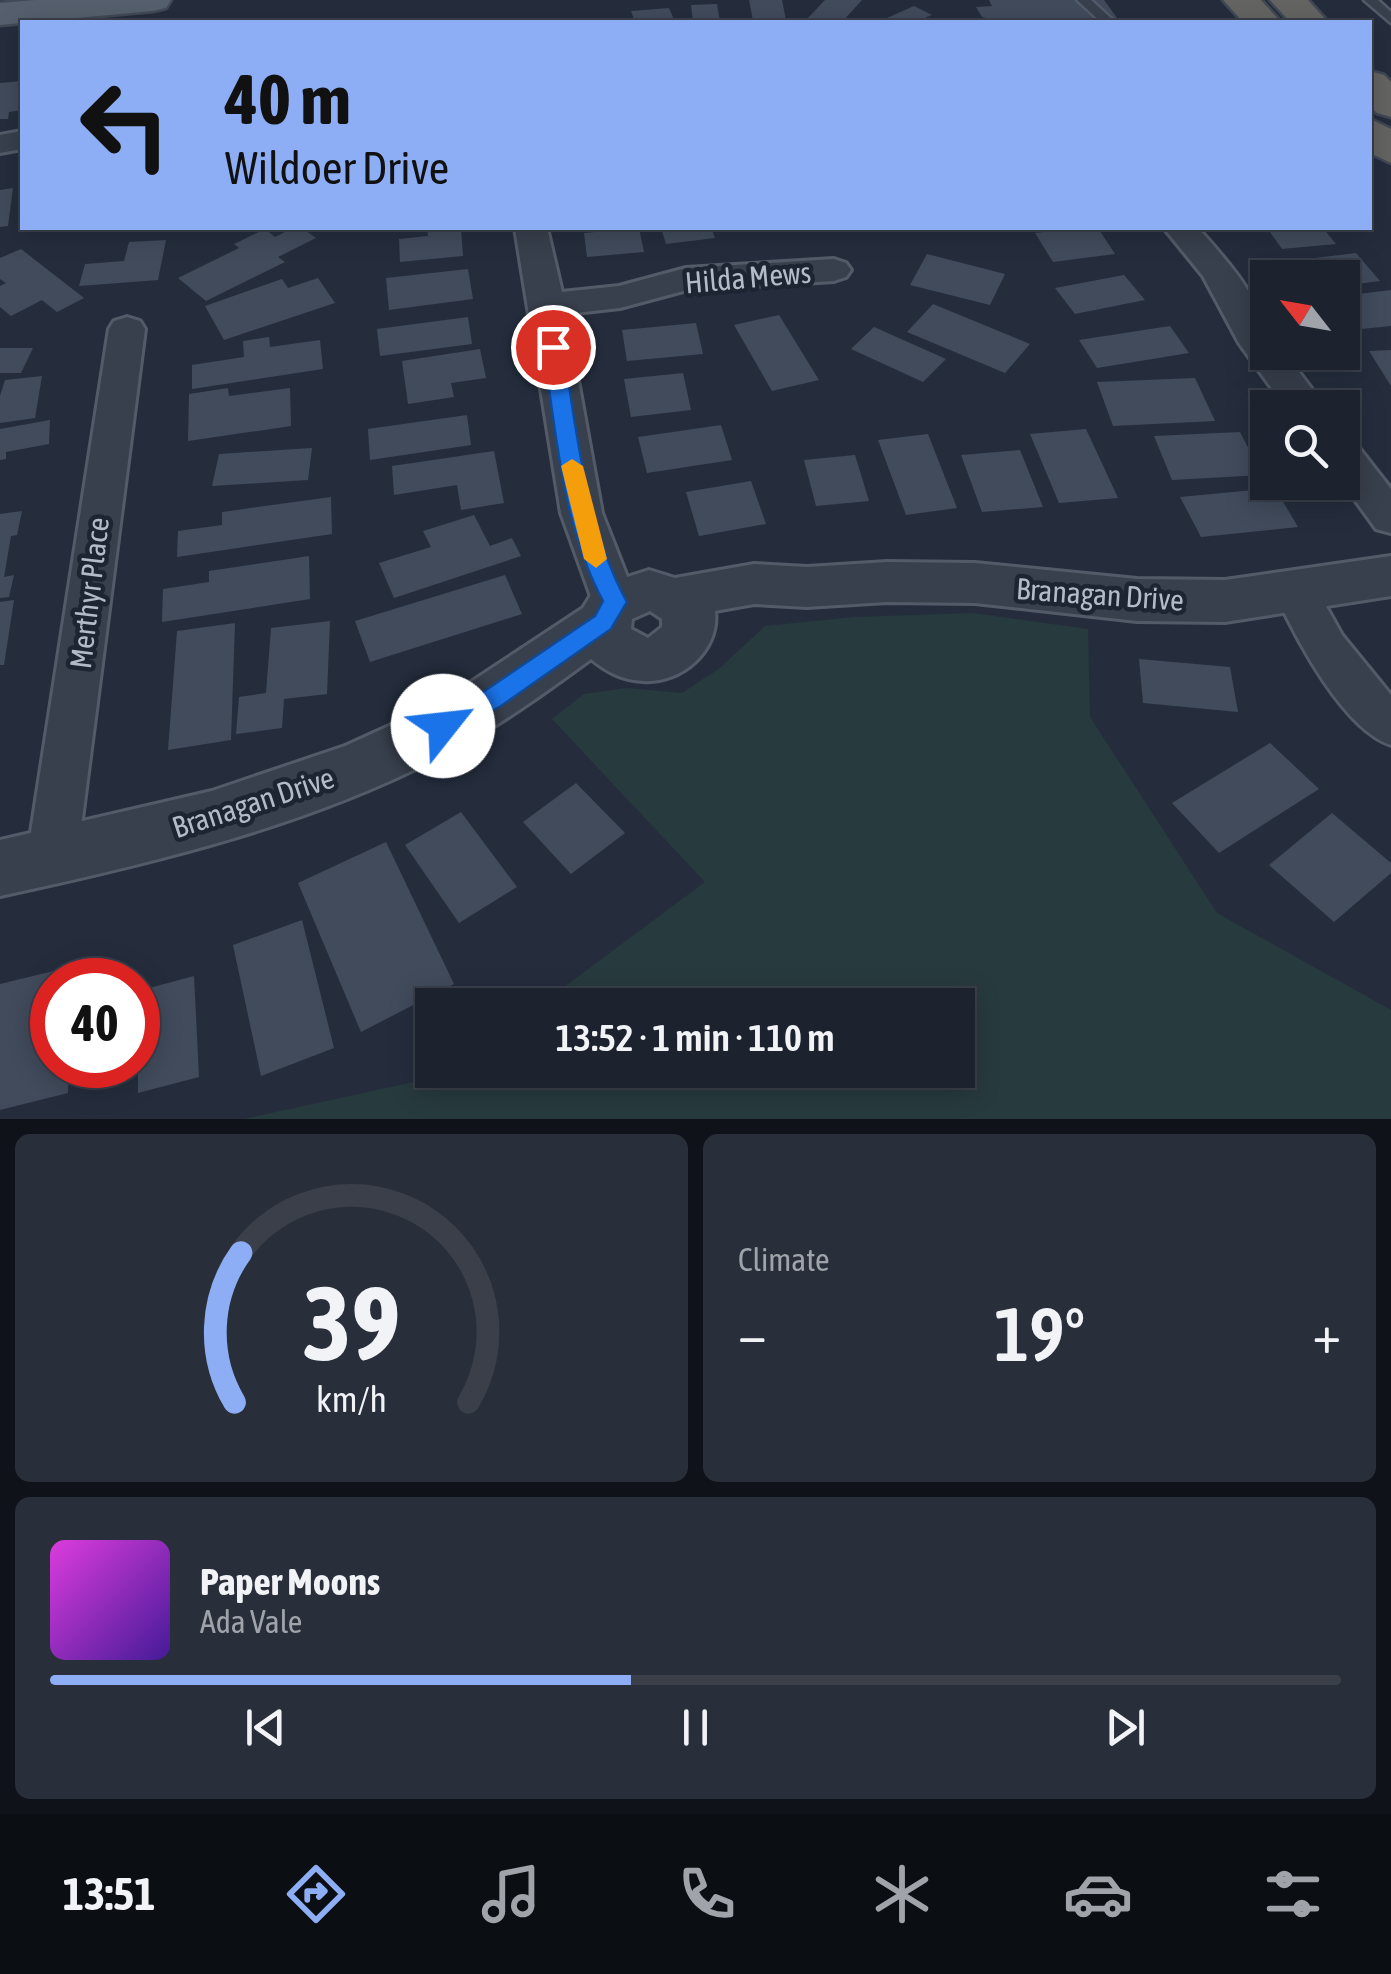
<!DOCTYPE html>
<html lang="en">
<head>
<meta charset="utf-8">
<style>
	body { margin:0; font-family:"Asap Condensed",sans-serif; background:#292f3a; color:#f1f3f6; height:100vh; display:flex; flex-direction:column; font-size:38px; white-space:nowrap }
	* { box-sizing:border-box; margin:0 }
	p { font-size:32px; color:#a0a4aa }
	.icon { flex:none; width:55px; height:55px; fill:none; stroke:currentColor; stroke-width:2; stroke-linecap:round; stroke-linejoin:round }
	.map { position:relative; height:1119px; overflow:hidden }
	.panel { display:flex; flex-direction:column; gap:15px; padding:15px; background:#0f1319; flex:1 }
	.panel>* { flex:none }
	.top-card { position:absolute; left:20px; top:20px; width:1352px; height:210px; border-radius:0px; box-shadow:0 5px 25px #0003,0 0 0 2px #3a3f4a; background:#8daef5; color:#111; overflow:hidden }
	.needle { width:65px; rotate:301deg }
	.buttons { position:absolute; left:1250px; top:260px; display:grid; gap:20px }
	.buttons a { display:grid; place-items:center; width:110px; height:110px; border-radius:0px; background:#1c222e; box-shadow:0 5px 25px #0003,0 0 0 2px #3a3f4a; font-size:50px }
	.speed { position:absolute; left:30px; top:958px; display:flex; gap:20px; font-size:50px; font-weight:700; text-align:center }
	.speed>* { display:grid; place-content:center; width:130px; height:130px; border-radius:50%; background:#1c222e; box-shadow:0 5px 25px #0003,0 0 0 2px #3a3f4a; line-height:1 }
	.speed .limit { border:15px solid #d22; background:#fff; color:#111 }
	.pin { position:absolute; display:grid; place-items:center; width:85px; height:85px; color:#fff; margin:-42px; border:5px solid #fff; border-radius:50%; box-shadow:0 2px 10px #0007 }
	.me { position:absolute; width:110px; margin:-55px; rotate:61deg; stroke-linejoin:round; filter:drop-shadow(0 0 8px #0008) }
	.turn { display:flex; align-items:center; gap:35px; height:210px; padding:0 40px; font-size:45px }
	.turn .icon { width:130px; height:130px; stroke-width:2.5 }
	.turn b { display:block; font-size:70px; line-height:85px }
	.big { font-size:75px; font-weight:600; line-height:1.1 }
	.panel .widget { flex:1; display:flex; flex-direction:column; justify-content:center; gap:15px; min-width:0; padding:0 35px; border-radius:15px; background:#292f3a }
	.panel .dial { align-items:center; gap:0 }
	.dial svg { height:260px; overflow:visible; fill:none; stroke:#3a3f4a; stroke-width:7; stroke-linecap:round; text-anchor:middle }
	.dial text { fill:#f1f3f6; stroke:none }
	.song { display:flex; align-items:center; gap:30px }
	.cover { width:120px; height:120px; border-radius:15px; background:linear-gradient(135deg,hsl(300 70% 55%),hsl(260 70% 35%)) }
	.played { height:10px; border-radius:5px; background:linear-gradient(90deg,#8daef5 45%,#3a3f4a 45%) }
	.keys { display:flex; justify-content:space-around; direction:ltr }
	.heat { display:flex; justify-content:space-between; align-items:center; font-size:55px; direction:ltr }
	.panel .tiles { flex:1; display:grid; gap:15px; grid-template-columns:1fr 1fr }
	.widget:last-child { grid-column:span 2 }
	.trip { position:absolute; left:415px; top:988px; width:560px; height:100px; border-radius:0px; background:#1c222e; box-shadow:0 5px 25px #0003,0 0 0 2px #3a3f4a; font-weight:600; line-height:100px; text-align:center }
	.dock { display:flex; height:160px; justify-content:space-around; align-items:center; background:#0b0e12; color:#a0a4aa }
	.dock .icon { width:70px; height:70px }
	.dock .selected { color:#8daef5 }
	.dock b { font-size:45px; color:#f1f3f6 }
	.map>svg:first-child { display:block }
	.green { fill:#273a3e }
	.building { fill:#414b5c }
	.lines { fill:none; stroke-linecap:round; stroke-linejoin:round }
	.service-casing { stroke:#535b68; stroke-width:5 }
	.minor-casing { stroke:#535b68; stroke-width:6 }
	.tertiary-casing { stroke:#535b68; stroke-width:6 }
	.primary-casing { stroke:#414956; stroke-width:5 }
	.trunk-casing { stroke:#404855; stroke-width:5 }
	.service { fill:#38404d; fill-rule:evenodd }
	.minor { fill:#38404d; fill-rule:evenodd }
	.tertiary { fill:#38404d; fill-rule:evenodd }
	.primary { fill:#565f6d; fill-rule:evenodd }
	.trunk { fill:#646462; fill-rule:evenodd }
	.route { fill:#1a73e8; stroke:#114b97; stroke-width:2.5 }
	.slow { fill:#f59e0b }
	.labels { text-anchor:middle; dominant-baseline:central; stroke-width:9; stroke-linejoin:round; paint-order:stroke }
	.street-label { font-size:30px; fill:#b4bbc8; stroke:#1d2532 }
</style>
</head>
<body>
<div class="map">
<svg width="1391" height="1119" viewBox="0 0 1391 1119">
	<rect width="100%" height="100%" fill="#252d3d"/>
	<polygon class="green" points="972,613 1088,629 1090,717 1217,913 1391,1010 1391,1119 244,1119 446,1075 453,1070 958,1070 958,1005 540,1005 705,882 552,719 584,694 627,688 682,693 720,668 765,626 854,617"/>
	<g class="building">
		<polygon points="749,0 782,0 786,20 753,21"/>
		<polygon points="825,0 862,0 842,22 806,20"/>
		<polygon points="989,0 1104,0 1120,22 1002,22 982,17 976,7 992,6"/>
		<polygon points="717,4 720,22 693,22 691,5"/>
		<polygon points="914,6 932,15 915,22 878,22"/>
		<polygon points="669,8 675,22 635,22 631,11"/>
		<polygon points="22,81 22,110 9,112 8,119 0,119 0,83"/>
		<polygon points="13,188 8,226 0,227 0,190"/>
		<polygon points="293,228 302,228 316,238 278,257 285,262 206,301 178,278 239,248 234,244 265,229 275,237"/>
		<polygon points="427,228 461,228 463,256 400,262 399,239 428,236"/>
		<polygon points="639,228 644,252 587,257 584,233"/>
		<polygon points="661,228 711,228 715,238 666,244"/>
		<polygon points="1076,228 1098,228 1115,254 1053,262 1035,233"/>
		<polygon points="1267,228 1323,228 1336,244 1282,249"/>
		<polygon points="166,240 158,280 79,286 85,264 124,261 129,242"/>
		<polygon points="21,249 84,298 57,312 42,300 11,316 0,307 0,286 6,283 0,279 0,258"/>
		<polygon points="1356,253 1380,281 1342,286 1342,278 1294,278 1282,262"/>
		<polygon points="927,254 1005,274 990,305 910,285"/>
		<polygon points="468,269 473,299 389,310 386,278"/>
		<polygon points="1124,275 1145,300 1075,314 1055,288"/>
		<polygon points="318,278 335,303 224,340 205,306 282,279 288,288"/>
		<polygon points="1391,290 1391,326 1342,331 1342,296"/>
		<polygon points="933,304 1030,344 1005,373 907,332"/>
		<polygon points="779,315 819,380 772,391 734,325"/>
		<polygon points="468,317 472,344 380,356 377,329"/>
		<polygon points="696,323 703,354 627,361 622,330"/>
		<polygon points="1170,326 1189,353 1097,368 1079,340"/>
		<polygon points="874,327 946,359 923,382 851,349"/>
		<polygon points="269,337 270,347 320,340 323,369 192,389 192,365 244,357 243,341"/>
		<polygon points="0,348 33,348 21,373 0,373"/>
		<polygon points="480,349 486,378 451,383 454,397 408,404 402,361"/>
		<polygon points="1391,350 1391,386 1369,351"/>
		<polygon points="683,373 691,410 631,417 624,379"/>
		<polygon points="42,376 35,418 0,423 0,396 5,380"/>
		<polygon points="1195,378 1215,421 1113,426 1097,382"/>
		<polygon points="228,388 229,396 290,388 291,426 188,441 189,394"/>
		<polygon points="467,415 471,445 370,460 368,429"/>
		<polygon points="50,420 49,444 6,452 6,459 0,460 0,429"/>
		<polygon points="721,425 732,460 647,473 638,437"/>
		<polygon points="1086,429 1118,498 1059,503 1030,434"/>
		<polygon points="1240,432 1262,475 1172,480 1154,436"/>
		<polygon points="928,434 957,508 906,515 878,440"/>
		<polygon points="312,448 308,480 212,486 219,454"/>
		<polygon points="1020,450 1043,507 982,512 961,455"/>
		<polygon points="494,451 504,503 461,510 457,485 394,495 392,466"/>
		<polygon points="855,455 869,501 816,506 804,460"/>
		<polygon points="751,481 766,524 699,536 686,492"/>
		<polygon points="1275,488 1298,527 1201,537 1180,497"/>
		<polygon points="331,497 332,534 177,557 178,531 222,525 222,512"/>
		<polygon points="22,511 17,535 11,536 4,577 14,575 9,597 0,598 0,514"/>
		<polygon points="474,515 490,546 512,538 521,556 394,598 379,563 431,547 423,531"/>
		<polygon points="309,556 310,599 162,622 163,589 209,582 209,571"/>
		<polygon points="505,575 522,614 370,662 355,621"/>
		<polygon points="14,600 4,665 0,665 0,602"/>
		<polygon points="330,621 327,694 284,699 282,728 236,734 239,697 266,693 271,628"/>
		<polygon points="235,623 231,740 168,750 177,631"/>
		<polygon points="1139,659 1230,667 1238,712 1143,703"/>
		<polygon points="1270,743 1319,789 1219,853 1172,803"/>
		<polygon points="576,783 625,833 571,874 523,822"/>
		<polygon points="461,812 517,887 459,923 405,845"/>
		<polygon points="1332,813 1391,863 1391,873 1334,922 1269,865"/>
		<polygon points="386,842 454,984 361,1032 298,883"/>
		<polygon points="302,920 334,1048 261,1076 233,945"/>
		<polygon points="70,967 70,980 52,980 52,1065 69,1065 68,1093 0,1110 0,984"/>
		<polygon points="194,976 199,1077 138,1093 138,991"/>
	</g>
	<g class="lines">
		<g class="service-casing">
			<g id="service">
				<polygon points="1077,0 1091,0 1115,22 1101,22"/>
				<polygon points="1364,0 1378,0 1391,12 1391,23"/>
			</g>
		</g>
		<g class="minor-casing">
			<g id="minor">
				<polygon points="22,131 22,149 0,153 0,135"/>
				<polygon points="515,228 547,228 562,292 619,286 686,268 834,259 846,263 851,270 846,277 834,281 687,290 620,308 566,314 602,513 637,602 630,614 615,619 600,614 593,602 561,513"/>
				<path d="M 1164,228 L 1198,228 C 1228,262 1268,304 1268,352 L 1284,352 L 1326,408 L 1286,408 L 1239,343 L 1203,276 Z"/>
				<polygon points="127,317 140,321 145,329 77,858 70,874 52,880 34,874 27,858 109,329 114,321"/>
				<polygon points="1342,440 1356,444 1391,489 1391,533 1376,529 1342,482"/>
				<path d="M 1297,577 L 1312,581 L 1342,635 L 1391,695 L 1391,745 C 1343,729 1296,638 1275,593 L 1282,581 Z"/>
			</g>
		</g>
		<g class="tertiary-casing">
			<path id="tertiary" d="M 1391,556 L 1391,596 L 1225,622 L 1137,621 L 975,603 L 887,602 L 807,607 L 754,604 L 715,611 C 720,650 681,684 643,681 C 622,680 607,672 591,659 C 550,689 509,719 464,744 C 322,823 158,862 0,896 L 0,840 L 212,791 L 345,746 L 420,712 L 468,684 L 583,608 L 596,587 L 649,570 L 675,578 L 754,564 L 807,567 L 887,562 L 975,563 L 1137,579 L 1225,580 ZM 650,611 L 662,619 L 662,627 L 648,638 L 631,629 L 632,619 Z"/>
		</g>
		<g class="primary-casing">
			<polygon id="primary" points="35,0 171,0 166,8 153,11 0,25 0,3"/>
		</g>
		<g class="trunk-casing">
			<g id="trunk">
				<polygon points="1223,0 1261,0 1281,22 1243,22"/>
				<polygon points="1270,0 1308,0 1328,22 1290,22"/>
				<polygon points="1370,71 1384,75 1391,82 1391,117 1377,113 1370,106"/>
				<polygon points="1370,119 1391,129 1391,163 1370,153"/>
			</g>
		</g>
		<use href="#service" class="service"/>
		<use href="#minor" class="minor"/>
		<use href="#tertiary" class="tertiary"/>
		<use href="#primary" class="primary"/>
		<use href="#trunk" class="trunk"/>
	</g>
	<path class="route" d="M 553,340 L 563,347 C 577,432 585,525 627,602 L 611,629 L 501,706 L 443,737 L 434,734 L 430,726 L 434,719 L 483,692 L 595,616 L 603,601 C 562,525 556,431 543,347 Z"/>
	<polygon class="slow" points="572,459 583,466 607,559 596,568 584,559 561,466"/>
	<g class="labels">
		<g class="street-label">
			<text transform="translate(748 277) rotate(-5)">Hilda Mews</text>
			<text transform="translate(89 593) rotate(-83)">Merthyr Place</text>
			<text transform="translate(1100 594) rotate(4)">Branagan Drive</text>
			<text transform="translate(253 802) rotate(-18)">Branagan Drive</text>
		</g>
	</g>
</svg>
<div class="buttons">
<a><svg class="needle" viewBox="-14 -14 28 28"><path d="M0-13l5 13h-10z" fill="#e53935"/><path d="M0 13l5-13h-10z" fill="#a0a4aa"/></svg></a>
<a><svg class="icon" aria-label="search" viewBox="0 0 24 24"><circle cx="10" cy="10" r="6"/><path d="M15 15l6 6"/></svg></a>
</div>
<div class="speed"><div class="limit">40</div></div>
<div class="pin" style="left:553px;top:347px;background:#d93025"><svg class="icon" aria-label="arrive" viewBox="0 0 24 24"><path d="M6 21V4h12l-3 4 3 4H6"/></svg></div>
<svg class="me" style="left:443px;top:726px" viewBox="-20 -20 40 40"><circle r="19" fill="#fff"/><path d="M0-13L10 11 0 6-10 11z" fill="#1a73e8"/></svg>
<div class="trip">13:52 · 1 min · 110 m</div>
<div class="top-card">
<div class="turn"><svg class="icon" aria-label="left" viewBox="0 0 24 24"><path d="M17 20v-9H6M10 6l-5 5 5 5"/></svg><div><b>40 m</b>Wildoer Drive</div></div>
</div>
</div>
<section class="panel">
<div class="tiles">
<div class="widget dial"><svg viewBox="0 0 100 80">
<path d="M14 69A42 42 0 1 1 86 69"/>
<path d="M14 69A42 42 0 0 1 16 23" stroke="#8daef5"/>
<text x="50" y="56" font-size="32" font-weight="700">39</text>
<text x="50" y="72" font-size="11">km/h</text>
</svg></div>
<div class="widget"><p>Climate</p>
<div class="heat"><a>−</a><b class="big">19°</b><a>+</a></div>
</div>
<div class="widget">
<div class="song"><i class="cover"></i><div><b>Paper Moons</b><p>Ada Vale</p></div></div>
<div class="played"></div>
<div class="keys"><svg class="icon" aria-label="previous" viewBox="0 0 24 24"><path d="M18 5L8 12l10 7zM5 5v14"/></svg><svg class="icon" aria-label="pause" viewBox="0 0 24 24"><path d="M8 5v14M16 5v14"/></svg><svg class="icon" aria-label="next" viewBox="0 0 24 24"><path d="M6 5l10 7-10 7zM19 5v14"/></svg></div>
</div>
</div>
</section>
<nav class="dock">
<b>13:51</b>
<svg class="icon selected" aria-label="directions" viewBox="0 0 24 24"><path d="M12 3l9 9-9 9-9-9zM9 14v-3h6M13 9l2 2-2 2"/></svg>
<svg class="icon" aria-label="music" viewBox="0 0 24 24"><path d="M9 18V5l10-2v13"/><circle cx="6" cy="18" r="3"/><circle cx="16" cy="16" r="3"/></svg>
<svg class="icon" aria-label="phone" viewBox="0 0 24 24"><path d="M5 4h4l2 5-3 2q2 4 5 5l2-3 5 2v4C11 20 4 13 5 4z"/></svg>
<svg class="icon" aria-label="climate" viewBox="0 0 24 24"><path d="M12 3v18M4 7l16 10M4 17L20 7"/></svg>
<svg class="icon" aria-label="car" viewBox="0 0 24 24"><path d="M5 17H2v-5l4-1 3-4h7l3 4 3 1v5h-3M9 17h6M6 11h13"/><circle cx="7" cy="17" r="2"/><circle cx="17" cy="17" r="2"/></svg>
<svg class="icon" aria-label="filters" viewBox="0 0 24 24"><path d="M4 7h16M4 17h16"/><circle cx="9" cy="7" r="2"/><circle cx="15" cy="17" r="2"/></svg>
</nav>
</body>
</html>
